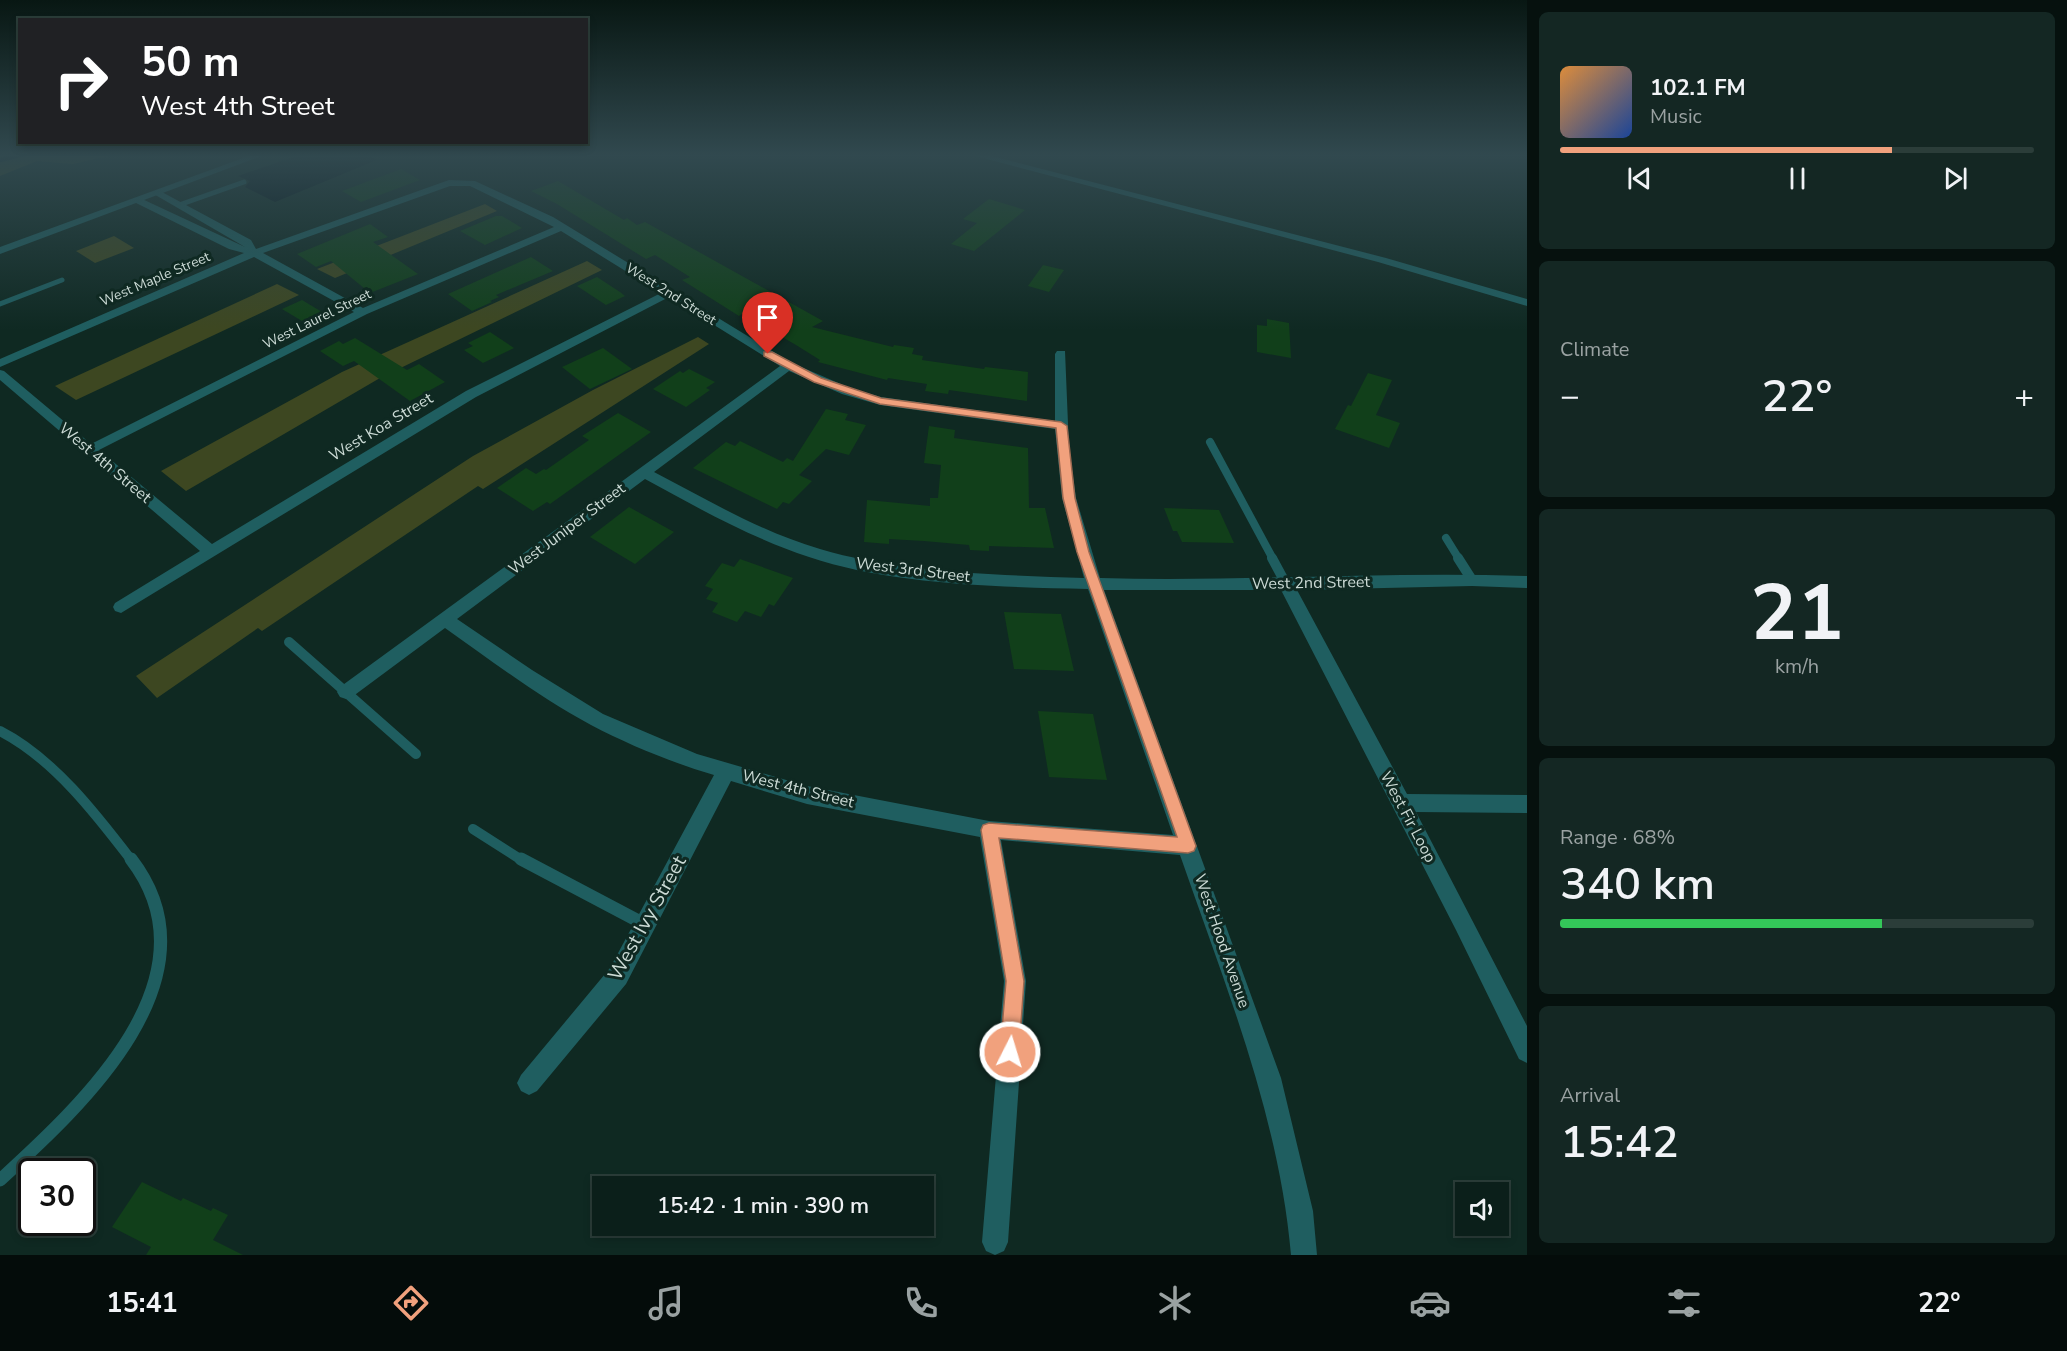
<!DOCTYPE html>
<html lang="en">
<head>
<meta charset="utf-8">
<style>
	body { margin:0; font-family:"Nunito Sans",sans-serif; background:#142723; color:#f1f3f6; height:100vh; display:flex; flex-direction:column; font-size:22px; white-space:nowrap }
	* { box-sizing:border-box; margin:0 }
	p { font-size:20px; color:#9aa2a2 }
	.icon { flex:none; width:33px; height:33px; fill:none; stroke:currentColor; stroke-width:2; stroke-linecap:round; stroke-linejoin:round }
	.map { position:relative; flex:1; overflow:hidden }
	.side { display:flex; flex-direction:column; gap:12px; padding:12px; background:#06110e; width:540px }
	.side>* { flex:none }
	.hud { position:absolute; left:18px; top:18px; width:570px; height:126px; border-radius:0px; box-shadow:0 3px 9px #0003,0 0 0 2px #2b3d39; background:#202124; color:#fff; overflow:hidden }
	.controls { position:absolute; left:1455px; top:1182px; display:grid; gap:12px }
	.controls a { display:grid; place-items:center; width:54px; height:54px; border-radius:0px; background:#0b1f1a; box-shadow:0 3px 9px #0003,0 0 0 2px #2b3d39; font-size:30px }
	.speed { position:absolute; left:18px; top:1158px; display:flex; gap:12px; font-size:30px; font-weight:700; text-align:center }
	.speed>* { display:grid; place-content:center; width:78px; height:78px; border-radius:50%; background:#0b1f1a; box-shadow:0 3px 9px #0003,0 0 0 2px #2b3d39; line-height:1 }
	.speed .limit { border:3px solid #111; border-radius:9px; background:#fff; color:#111 }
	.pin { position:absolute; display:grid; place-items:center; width:51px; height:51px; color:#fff; margin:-62px -26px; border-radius:50% 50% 50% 0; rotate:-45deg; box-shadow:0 0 6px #0007 }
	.pin .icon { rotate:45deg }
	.me { position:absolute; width:66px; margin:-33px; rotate:5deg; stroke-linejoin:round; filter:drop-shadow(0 0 4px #0008) }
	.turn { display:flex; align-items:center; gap:21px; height:126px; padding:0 24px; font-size:27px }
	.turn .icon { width:78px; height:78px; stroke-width:2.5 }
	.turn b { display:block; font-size:42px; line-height:51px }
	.big { font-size:45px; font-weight:600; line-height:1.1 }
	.side .tile { flex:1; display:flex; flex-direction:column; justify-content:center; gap:9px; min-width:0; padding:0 21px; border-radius:9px; background:#142723 }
	.side .dial { align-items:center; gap:0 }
	.dial b { font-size:78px; line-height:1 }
	.song { display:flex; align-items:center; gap:18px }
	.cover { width:72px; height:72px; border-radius:9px; background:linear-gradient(135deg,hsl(30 70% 55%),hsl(220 70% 35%)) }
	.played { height:6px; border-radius:3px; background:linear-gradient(90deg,#f1a17d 70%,#2b3d39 70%) }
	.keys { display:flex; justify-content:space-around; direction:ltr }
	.heat { display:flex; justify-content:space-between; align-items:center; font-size:33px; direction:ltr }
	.charge { height:9px; border-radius:4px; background:linear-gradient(90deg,#34c759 68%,#2b3d39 0) }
	.trip { position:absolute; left:592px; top:1176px; width:342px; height:60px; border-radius:0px; background:#0b1f1a; box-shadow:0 3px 9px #0003,0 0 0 2px #2b3d39; font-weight:600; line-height:60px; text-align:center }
	.tabs { display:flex; height:96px; justify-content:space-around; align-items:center; background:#040c0a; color:#9aa2a2 }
	.tabs .icon { width:42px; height:42px }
	.tabs .current { color:#f1a17d }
	.tabs b { font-size:27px; color:#f1f3f6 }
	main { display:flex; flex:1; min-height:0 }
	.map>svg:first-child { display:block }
	.green { fill:#3d4721 }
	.water { fill:#001017 }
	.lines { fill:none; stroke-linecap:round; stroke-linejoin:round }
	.stream { stroke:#001017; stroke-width:4.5 }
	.building { fill:#113f1a }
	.service-far3 { stroke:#1f5e60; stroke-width:5 }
	.service-far2 { stroke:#1f5e60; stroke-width:8 }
	.service-far1 { stroke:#1f5e60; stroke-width:10 }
	.service { stroke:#1f5e60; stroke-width:13 }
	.minor { fill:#1f5e60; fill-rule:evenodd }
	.tertiary { fill:#1f5e60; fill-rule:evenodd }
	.route { fill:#f1a17d; stroke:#9d6951; stroke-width:1.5 }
	.labels { text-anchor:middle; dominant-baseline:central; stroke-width:6; stroke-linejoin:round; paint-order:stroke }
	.far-street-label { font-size:14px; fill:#cbdad5; stroke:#0f2922 }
	.street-label { font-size:16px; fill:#cbdad5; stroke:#0f2922 }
	.near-street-label { font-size:20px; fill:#cbdad5; stroke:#0f2922 }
</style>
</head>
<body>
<main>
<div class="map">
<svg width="1527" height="1255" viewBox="0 0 1527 1255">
	<rect width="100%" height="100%" fill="#0f2922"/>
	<g class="green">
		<polygon points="0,154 117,154 73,164 37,161 0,176"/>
		<polygon points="485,204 497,211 335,278 317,269"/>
		<polygon points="114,236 134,248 95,263 76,251"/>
		<polygon points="587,261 602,270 380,378 186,491 161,471 342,372"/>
		<polygon points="277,284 299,295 76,400 55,386"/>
		<polygon points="698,337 709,344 483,489 478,486 262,631 258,628 157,698 136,676 473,456 593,390"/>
	</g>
	<polygon class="water" points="302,154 349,154 379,159 275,202 245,187 250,181 238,176"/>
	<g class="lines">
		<polyline class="stream" points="0,160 24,154"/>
	</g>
	<g class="building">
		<polygon points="401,169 420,180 361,202 342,191"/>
		<polygon points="558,181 624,220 627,218 637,225 645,222 823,321 812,327 893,347 894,345 914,348 912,354 923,356 922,360 984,369 985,367 1028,372 1027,401 949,390 948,394 925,391 927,384 888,378 887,380 818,362 820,360 796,345 742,314 739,316 682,280 690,277 655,255 646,259 557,204 531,191"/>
		<polygon points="989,199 1025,210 974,251 951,244 977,223 963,219"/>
		<polygon points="496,216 502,216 522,228 485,245 460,231"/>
		<polygon points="370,224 388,237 373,242 418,274 370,293 331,261 316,267 297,254"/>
		<polygon points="531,257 553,271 496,295 499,297 490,301 492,302 472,311 448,294"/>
		<polygon points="1043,265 1064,270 1049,292 1028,286"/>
		<polygon points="597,277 620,292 625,296 606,305 577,286"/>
		<polygon points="302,300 322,312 302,321 282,309"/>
		<polygon points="1267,319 1289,323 1291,358 1257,352 1257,325 1267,326"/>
		<polygon points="490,332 514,348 483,363 464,350 473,346 468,343"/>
		<polygon points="355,338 407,370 419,364 445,382 410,401 354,361 343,366 320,351 339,341 343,344"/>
		<polygon points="603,348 632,369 590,389 562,367"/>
		<polygon points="689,369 715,382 706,388 710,390 686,407 653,389 680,371 683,373"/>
		<polygon points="1368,373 1392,380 1376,415 1400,423 1389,448 1335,429 1348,405 1351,406"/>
		<polygon points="826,409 848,414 845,420 866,425 849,455 826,449 799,475 812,481 789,504 783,502 777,509 693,468 726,442 735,446 740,441 783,462 787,458 793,461"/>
		<polygon points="618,413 651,432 550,504 547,502 533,511 497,488 526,468 536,474 544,469 546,470 589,440 582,436"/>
		<polygon points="929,426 955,430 954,438 1028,448 1029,508 1045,508 1054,548 989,546 989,551 970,550 969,545 924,541 889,539 889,544 864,542 867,500 930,506 930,498 938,498 941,465 924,463"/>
		<polygon points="629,507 674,532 635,564 590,537"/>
		<polygon points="1164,508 1219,510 1234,543 1182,542 1177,531 1173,531"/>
		<polygon points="740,559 793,578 774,606 769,604 761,617 745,611 737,622 712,612 718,603 706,599 713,589 705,586 722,563 734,567"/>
		<polygon points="1004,612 1061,614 1074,671 1014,669"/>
		<polygon points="1038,711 1093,714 1107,780 1049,777"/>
		<polygon points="142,1182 181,1201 183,1198 211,1211 213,1208 228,1215 213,1240 243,1255 146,1255 151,1247 112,1227"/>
	</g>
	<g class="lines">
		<g class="service-far3">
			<polyline points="179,205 244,182"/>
			<polyline points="0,304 62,280"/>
		</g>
		<g class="service-far2">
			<polyline points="1210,442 1273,559"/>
			<polyline points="1446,538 1459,559"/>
		</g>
		<g class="service-far1">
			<polyline points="1272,558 1286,584"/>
			<polyline points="1458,558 1472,580"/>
			<polyline points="289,642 416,754"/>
			<path d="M 0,731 C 53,758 96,814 132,861"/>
			<polyline points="473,829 523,861"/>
		</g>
		<g class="service">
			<polyline points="521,859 646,925"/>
			<path d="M 0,1180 C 82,1105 222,977 131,859"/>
		</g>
		<g class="minor">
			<polygon points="968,154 984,154 1386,258 1527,299 1527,306 1378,262"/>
			<path d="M 449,180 L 475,181 L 553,217 L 792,363 L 850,388 L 881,397 L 1055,421 L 1055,354 L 1057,351 L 1065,351 L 1069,448 L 1076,498 L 1100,578 C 1242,582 1385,571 1527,576 L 1527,588 L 1472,586 L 1297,590 L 1407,794 L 1527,795 L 1527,813 L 1416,812 L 1527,1026 L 1527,1063 L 1519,1059 L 1456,930 L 1281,590 L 1104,590 L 1281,1078 L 1313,1211 L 1317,1255 L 1291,1255 C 1279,1116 1225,985 1180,855 L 1001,840 L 1026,981 L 1008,1242 L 1004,1251 L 995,1255 L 986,1251 L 982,1242 L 1004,981 L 980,837 L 807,804 L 731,781 L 626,984 L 537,1091 L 529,1095 L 521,1091 L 517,1083 L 521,1075 L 610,968 L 714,775 C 673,763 629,745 591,725 C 540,698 492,661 445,628 L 352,697 L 346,699 L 340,697 L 337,692 L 340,687 L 780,366 L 669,297 L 476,397 L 121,613 L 115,611 L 113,607 L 115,603 L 200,551 L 0,380 L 0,370 L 4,371 L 91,444 L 354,312 L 254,257 L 0,367 L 0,359 L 244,253 L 229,249 L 134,202 L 134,198 L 140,198 L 245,247 L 152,193 L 160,191 L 251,240 L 256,249 ZM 450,186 L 470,186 L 554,227 L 363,308 L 263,253 ZM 561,231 L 661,293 L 466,391 L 212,544 L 99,450 L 367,314 ZM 789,371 L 842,394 L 880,405 L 1055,429 L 1062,498 L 1084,578 C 1001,575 900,573 820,549 C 761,532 708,500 654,472 ZM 645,479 C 698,508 751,538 809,557 C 892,585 1000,587 1088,589 L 1173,835 L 989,821 L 807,786 L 697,754 L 603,714 L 532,670 L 457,619 Z"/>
		</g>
		<polygon class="tertiary" points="254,154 267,154 0,254 0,247"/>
	</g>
	<linearGradient id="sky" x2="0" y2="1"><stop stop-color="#081713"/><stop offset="0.47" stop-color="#31494f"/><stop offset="1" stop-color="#31494f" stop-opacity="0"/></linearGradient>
	<rect width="1527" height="330" fill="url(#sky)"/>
	<polygon class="route" points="764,352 772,352 821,378 881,398 1061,422 1067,426 1075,498 1089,552 1196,846 1194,851 1188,853 999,838 1024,981 1019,1052 1016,1058 1010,1061 1003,1058 1000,1052 1006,981 981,830 983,825 989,823 1177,837 1077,552 1063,498 1056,428 880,404 814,382 764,356"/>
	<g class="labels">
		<g class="far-street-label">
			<text transform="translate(155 279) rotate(-23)">West Maple Street</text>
			<text transform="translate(671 294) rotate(32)">West 2nd Street</text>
			<text transform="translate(317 319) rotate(-26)">West Laurel Street</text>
		</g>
		<g class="street-label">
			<text transform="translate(381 427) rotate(-31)">West Koa Street</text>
			<text transform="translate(105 463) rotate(40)">West 4th Street</text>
			<text transform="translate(567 529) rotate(-37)">West Juniper Street</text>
			<text transform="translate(913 570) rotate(7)">West 3rd Street</text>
			<text transform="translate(1311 583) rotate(-1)">West 2nd Street</text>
			<text transform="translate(798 789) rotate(14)">West 4th Street</text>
			<text transform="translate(1408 817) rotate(62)">West Fir Loop</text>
			<text transform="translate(1222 941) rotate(71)">West Hood Avenue</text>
		</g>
		<g class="near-street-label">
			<text transform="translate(647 918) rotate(-61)">West Ivy Street</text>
		</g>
	</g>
</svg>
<div class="controls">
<a><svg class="icon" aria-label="sound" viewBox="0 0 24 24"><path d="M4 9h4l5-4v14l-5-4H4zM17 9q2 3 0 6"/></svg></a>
</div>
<div class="speed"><div class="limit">30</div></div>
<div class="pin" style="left:768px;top:354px;background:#d93025"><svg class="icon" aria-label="arrive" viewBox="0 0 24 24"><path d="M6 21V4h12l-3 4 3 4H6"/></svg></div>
<svg class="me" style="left:1010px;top:1052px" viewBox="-20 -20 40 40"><circle r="17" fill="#f1a17d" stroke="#fff" stroke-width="3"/><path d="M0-11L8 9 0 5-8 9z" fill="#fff"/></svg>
<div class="trip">15:42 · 1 min · 390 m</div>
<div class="hud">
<div class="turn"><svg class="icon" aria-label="right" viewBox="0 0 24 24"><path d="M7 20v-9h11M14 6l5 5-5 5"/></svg><div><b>50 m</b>West 4th Street</div></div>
</div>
</div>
<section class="side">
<div class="tile">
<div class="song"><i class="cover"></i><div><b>102.1 FM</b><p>Music</p></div></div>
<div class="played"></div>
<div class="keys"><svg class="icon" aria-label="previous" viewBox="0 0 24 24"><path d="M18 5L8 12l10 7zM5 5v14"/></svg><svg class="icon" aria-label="pause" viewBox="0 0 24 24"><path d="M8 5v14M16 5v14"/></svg><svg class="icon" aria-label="next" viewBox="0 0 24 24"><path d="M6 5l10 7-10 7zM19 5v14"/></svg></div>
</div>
<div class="tile"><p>Climate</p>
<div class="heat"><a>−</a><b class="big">22°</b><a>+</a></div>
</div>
<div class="tile dial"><b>21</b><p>km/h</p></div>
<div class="tile"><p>Range · 68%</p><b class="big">340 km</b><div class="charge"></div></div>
<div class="tile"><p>Arrival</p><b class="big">15:42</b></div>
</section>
</main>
<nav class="tabs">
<b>15:41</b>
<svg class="icon current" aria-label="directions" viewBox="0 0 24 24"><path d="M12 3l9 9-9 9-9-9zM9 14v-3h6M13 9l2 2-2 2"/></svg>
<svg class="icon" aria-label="music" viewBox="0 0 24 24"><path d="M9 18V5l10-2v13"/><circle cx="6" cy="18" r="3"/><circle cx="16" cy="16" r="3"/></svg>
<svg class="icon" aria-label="phone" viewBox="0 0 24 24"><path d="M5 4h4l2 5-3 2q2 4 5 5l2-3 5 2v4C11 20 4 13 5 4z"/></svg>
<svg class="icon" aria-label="climate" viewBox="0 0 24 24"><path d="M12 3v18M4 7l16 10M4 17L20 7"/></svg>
<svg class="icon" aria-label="car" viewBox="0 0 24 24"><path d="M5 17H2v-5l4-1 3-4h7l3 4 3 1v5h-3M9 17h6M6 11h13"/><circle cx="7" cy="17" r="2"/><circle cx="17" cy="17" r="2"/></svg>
<svg class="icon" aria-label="filters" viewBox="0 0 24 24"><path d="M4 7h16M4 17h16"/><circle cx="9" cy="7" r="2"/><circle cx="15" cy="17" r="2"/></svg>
<b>22°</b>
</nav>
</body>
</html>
